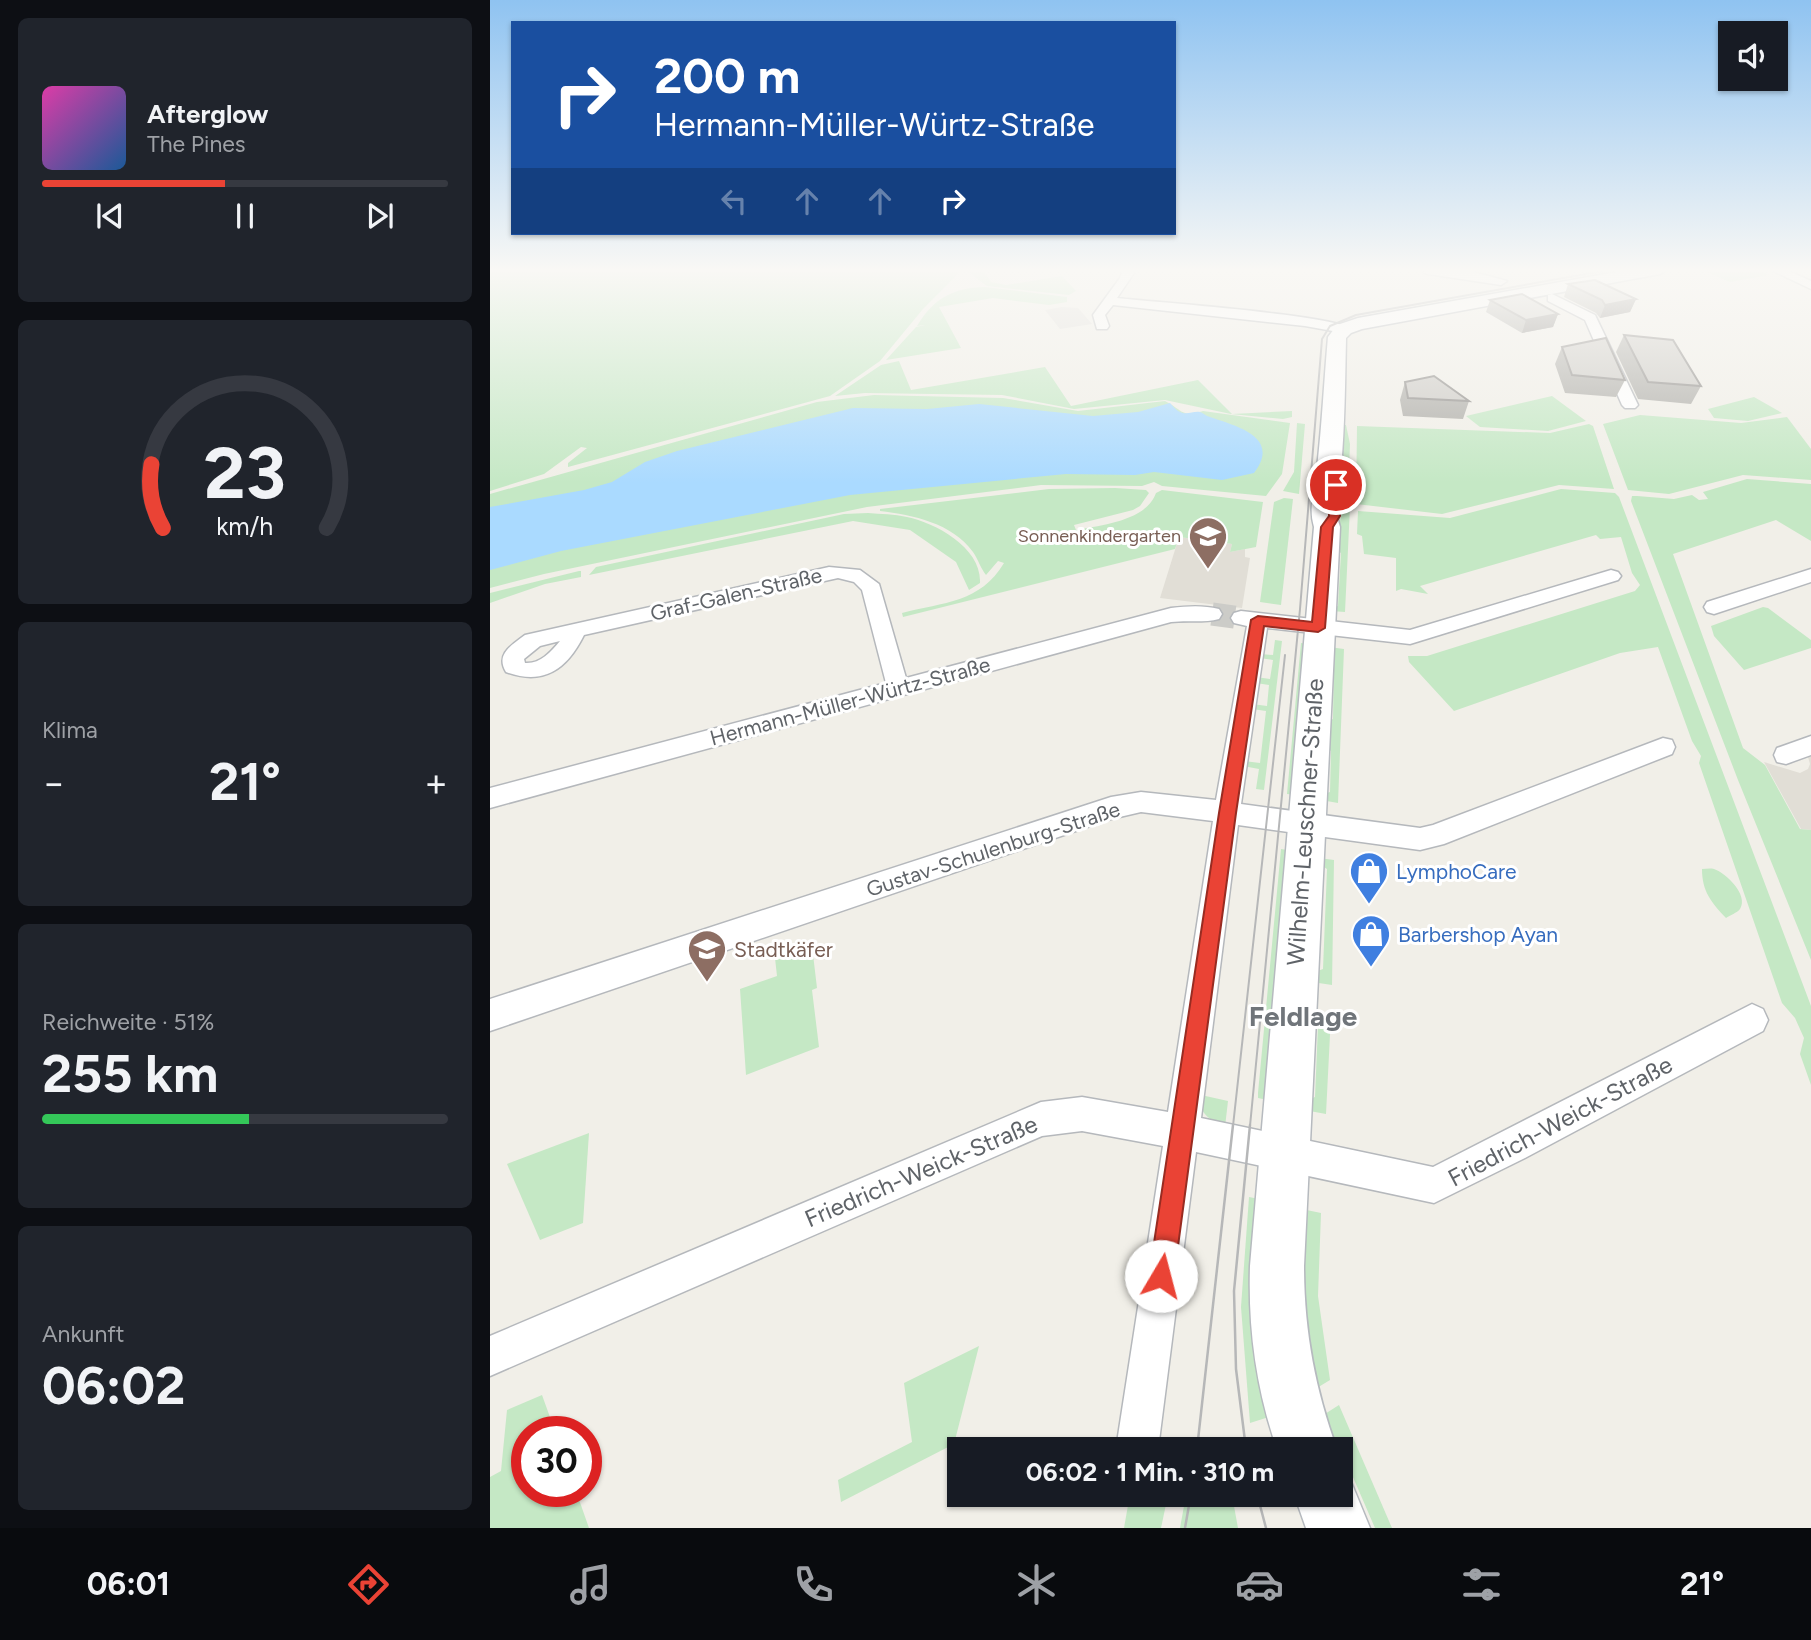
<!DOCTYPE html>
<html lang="de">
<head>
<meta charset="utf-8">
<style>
	body { margin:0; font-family:Figtree,sans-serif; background:#20242c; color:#f1f3f6; height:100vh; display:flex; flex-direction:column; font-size:26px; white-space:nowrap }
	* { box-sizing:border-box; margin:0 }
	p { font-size:23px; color:#9ea1a6 }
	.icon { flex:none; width:38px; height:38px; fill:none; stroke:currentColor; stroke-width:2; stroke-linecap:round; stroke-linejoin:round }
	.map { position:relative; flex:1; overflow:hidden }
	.drawer { display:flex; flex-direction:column; gap:18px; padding:18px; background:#0d0f14; width:490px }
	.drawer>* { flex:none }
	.top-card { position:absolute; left:21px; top:21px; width:665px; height:214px; border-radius:0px; box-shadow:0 2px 5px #0004; background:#1a4fa0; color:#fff; overflow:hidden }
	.fabs { position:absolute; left:1228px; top:21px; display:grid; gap:14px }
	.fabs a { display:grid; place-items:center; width:70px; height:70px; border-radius:0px; background:#171b24; box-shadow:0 2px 5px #0004; font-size:35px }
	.speed { position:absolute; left:21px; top:1416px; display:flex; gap:14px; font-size:35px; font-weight:700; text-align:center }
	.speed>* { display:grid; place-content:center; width:91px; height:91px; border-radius:50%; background:#171b24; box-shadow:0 2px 5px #0004; line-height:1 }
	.speed .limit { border:10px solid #d22; background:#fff; color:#111 }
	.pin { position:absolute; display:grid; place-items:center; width:60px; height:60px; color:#fff; margin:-30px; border:4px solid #fff; border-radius:50%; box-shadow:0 2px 7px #0007 }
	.me { position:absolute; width:77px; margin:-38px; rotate:8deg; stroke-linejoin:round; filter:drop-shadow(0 0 5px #0008) }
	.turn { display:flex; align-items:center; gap:24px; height:147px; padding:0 28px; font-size:32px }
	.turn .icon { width:91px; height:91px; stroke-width:2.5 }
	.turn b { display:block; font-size:49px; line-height:60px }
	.lanes { display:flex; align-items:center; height:66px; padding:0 28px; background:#0003; justify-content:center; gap:35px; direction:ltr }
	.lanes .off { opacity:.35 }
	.big { font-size:52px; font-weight:700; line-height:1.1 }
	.drawer .card { flex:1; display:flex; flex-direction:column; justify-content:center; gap:10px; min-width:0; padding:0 24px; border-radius:10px; background:#20242c }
	.drawer .dial { align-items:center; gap:0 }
	.dial svg { height:182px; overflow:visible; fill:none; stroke:#363941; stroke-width:7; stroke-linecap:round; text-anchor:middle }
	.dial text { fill:#f1f3f6; stroke:none }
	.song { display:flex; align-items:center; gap:21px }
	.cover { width:84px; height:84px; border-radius:10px; background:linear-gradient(135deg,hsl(320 70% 55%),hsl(210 70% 35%)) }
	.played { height:7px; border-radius:4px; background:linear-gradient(90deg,#ea4335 45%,#363941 45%) }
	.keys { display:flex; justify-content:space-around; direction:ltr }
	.heat { display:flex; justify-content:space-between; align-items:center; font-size:38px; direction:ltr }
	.charge { height:10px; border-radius:5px; background:linear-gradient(90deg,#34c759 51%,#363941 0) }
	.trip { position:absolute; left:457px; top:1437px; width:406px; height:70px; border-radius:0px; background:#171b24; box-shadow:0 2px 5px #0004; font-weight:700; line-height:70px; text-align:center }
	.menu { display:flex; height:112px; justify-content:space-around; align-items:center; background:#090b0e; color:#9ea1a6 }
	.menu .icon { width:49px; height:49px }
	.menu .current { color:#ea4335 }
	.menu b { font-size:32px; color:#f1f3f6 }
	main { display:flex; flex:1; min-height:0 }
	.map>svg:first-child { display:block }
	.industrial { fill:#e0deda }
	.education { fill:#e1ded6 }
	.green { fill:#c5e8c5 }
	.water { fill:#aadaff }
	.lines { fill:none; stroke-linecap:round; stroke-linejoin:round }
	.street-tunnel { stroke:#ccccc8; stroke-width:23; stroke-dasharray:23 11; stroke-linecap:butt }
	.street-casing { stroke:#b5b8bc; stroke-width:3 }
	.secondary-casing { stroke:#b6babf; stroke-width:3 }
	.street { fill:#fff; fill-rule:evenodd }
	.secondary { fill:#fff; fill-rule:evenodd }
	.tram-far1 { stroke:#b6b7b8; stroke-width:2 }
	.tram { stroke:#b6b7b8; stroke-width:2.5 }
	.wall { fill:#afaea9 }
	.shaded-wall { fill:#8f8d8a }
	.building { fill:#cccac5; stroke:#8f8d8a; stroke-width:2 }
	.route { fill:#ea4335; stroke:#982c22; stroke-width:2 }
	.labels { text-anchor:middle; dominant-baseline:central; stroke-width:6; stroke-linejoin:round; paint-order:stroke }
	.far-education-label { font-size:18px; fill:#785e54; stroke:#fff; text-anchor:end }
	.street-label { font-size:21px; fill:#5f6368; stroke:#fff }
	.shop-label { font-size:21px; fill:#366cbe; stroke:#fff; text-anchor:start }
	.education-label { font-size:21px; fill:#785e54; stroke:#fff; text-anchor:start }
	.near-street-label { font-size:24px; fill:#5f6368; stroke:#fff }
	.near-neighbourhood-label { font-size:28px; font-weight:bold; fill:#70757a; stroke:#fff }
</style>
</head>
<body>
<main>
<section class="drawer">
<div class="card">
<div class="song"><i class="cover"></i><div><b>Afterglow</b><p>The Pines</p></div></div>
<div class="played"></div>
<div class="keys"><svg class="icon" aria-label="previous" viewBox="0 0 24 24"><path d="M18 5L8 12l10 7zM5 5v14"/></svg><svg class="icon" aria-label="pause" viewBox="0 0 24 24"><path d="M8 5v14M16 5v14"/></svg><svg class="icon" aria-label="next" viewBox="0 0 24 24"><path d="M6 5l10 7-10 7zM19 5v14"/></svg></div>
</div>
<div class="card dial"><svg viewBox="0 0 100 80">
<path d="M14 69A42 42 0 1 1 86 69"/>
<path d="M14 69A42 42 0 0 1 9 41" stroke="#ea4335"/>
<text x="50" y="56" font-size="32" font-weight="700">23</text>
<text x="50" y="72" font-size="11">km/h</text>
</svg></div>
<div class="card"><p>Klima</p>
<div class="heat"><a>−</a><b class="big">21°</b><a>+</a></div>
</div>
<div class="card"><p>Reichweite · 51%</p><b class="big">255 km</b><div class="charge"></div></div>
<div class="card"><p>Ankunft</p><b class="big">06:02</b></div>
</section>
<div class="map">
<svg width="1321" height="1528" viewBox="0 0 1321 1528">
	<rect width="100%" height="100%" fill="#f1efe8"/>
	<polygon class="industrial" points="572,307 588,308 602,324 570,329 555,310"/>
	<g class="education">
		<polygon points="689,537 742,544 740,552 755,549 755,557 760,558 752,608 670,598"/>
		<polygon points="1321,756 1321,830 1311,829 1274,762 1310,773 1318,769 1320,764 1318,757"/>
	</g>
	<g class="green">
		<polygon points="0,269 473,269 433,309 390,361 340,396 78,467 78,463 97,448 91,447 54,474 0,491"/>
		<polygon points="474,269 492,269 501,282 516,285 572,276 586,291 579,295 497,286"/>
		<polygon points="1220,269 1265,269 1279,275 1240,282 1212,270"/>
		<path d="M 495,287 L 577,297 L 577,302 L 559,305 L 503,298 L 449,307 L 471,348 L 396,360 L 426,327 L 435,325 L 427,326 C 444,298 463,288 495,287 Z"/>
		<polygon points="409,361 421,390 555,367 581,406 708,380 742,414 802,411 802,417 793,419 741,414 675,400 584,409 512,395 375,393 345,396 391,365"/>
		<path d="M 384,395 L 513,398 L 588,411 L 675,401 C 693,410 691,418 713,411 L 800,423 L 792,474 L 776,496 L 672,486 L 664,482 L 652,486 L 551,485 L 377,507 L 54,574 L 0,588 L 0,494 L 327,402 Z"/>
		<polygon points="1062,396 1096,421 1058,431 990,427 976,416"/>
		<polygon points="1264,397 1292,413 1258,421 1224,418 1218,409"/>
		<polygon points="1150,415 1251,423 1297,417 1321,449 1321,480 1253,475 1179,494 1138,490 1113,424"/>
		<polygon points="807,423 815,424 809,494 793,491 804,472"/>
		<polygon points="1099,424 1103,426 1124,489 1069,485 952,514 866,504 867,426 1060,433"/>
		<polygon points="849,425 856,425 860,444 858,498 852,498"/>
		<polygon points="1257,479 1321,484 1321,541 1286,520 1183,554 1253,748 1275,765 1310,829 1321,830 1321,960 1248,780 1141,501 1142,496 1147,496 1184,499 1202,495 1209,500 1218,499 1213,492"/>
		<path d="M 625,488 L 656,490 L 659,493 L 650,506 L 643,510 L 584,525 L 586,530 C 612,525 656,521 666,493 L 672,490 L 773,502 L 766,547 L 740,552 L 742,544 L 689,537 L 685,549 L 413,617 L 412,613 C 454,602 490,603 514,563 L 508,561 L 496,575 C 491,569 488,559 483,552 C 462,523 423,515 390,511 L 390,509 L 559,489 Z"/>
		<polygon points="1071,489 1125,493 1129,497 1321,1006 1321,1085 1310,1054 1314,1038 1305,1018 1292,1003 1209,763 1211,756 1202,741 1168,647 1130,653 964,711 919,662 918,656 937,656 1145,591 1150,585 1142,573 1131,537 1110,539 1106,535 930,586 938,594 911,589 906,591 906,558 874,554 872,536 867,534 868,511 960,518"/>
		<polygon points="794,498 803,499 791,605 770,602 784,502"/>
		<polygon points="853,505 860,507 855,612 841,611 841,608 848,606 851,553 845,549"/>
		<path d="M 378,513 C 391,514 404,514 417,517 C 446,523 492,548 490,583 L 479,590 L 466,562 L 420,530 L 363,521 L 99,575 L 106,567 L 354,514 Z"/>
		<polygon points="89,571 91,571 91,577 55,584 0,603 0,593"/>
		<polygon points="1273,607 1278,608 1321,640 1321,648 1254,670 1224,636 1221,626"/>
		<polygon points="785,640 792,641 774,790 766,789 769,769 753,766 754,761 770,763 776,711 762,709 762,704 777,706 779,685 766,683 766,677 780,679 783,660 769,658 770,654 783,655"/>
		<polygon points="811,643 818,644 807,795 797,794"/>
		<polygon points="839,647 854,649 848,803 831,800 831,795 840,792 841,751 834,746 836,722 843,719 844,655"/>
		<polygon points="791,849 803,851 782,1101 768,1098 768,1093"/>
		<polygon points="829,858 844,860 842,985 822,982 822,973 833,969 837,869 828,863"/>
		<path d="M 1212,869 C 1216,869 1220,868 1224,869 C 1236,873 1259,895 1250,909 C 1247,913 1240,915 1236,918 C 1221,902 1212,891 1212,869 Z"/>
		<polygon points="322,946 327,988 322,990 329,1047 256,1075 250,989 287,976 285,958"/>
		<polygon points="821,1011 841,1015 836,1114 814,1110 816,1101 825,1097 828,1025 820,1019"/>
		<path d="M 711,1095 L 738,1101 L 735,1127 C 720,1120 708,1114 711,1095 Z"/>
		<polygon points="99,1133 93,1223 50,1240 17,1164"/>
		<polygon points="759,1197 774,1200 785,1415 760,1423 751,1307"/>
		<polygon points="807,1208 831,1213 828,1296 840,1380 817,1394"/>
		<polygon points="489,1346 464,1444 351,1502 348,1480 422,1442 414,1383"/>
		<polygon points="52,1395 65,1431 37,1432 37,1491 86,1491 99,1528 0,1528 0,1477 11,1471 17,1410"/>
		<polygon points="849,1405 902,1528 885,1528 856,1461 851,1460 850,1449 838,1449 827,1419"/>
		<polygon points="640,1494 678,1495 671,1528 634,1528"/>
		<polygon points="696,1495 742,1495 748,1528 690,1528"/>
	</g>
	<path class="water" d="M 680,403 C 683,406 685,409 688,411 C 696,416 702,411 710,412 C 713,413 716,416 720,417 C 745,426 792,436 764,473 L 732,480 L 664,472 L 645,475 L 576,474 L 360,495 L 71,551 L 0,570 L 0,507 L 94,490 L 122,482 L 155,462 L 187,451 L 363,408 L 437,409 L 489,404 L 603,416 L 648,412 Z"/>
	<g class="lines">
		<polyline class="street-tunnel" points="722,614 751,618"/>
		<g class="street-casing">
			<g id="street">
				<path d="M 629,269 L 641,269 L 644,273 L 627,298 C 662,302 845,315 861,329 L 854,333 L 815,326 L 623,305 L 615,315 L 619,326 L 617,329 L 607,329 L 603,315 L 630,278 L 632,273 Z"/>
				<polygon points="934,269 972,269 1017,281 1011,285 938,274 934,273"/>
				<polygon points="1279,269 1294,269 1321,281 1321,289"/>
				<polygon points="1062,294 1105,315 1148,405 1145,408 1135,408 1132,405 1095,320 1058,301 1058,295"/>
				<path d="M 339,567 L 370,570 L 389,584 L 416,678 L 681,608 C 698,606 713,605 729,609 L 732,614 L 729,619 C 715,623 697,620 681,622 L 0,808 L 0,788 L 396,683 L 372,590 L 364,582 L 348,578 L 94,635 C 77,669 54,686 16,672 C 5,654 22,645 35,635 ZM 70,641 C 60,653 50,664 35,663 L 34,659 L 50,646 Z"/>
				<polygon points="1321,569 1321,582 1224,614 1217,612 1214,607 1217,602"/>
				<polygon points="1121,570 1128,572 1131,576 1128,580 920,644 777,628 751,804 930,828 943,825 1173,738 1182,740 1185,747 1182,754 954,844 930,850 748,825 711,1118 943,1167 1262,1004 1273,1009 1278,1020 1273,1031 1035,1158 944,1203 706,1152 668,1449 626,1449 673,1146 592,1131 552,1136 0,1376 0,1336 551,1102 592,1097 678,1112 723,821 651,812 621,819 0,1031 0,999 621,797 651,792 726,800 757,626 744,623 741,618 744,613 751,611 920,630"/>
				<polygon points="1321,736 1321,755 1296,764 1287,762 1284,755 1287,748"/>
			</g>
		</g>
		<g class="secondary-casing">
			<g id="secondary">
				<path d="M 1143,269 L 1178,269 L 1170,274 L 872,329 L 861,333 L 856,338 C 855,381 855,425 851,468 C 849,489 843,507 850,527 L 814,1266 C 814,1330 825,1389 847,1449 L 787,1449 C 766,1389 758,1329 760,1266 L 824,527 C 818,507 825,489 827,468 C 832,425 834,381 838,337 L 847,325 L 868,318 Z"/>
				<polygon points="850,1469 857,1472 880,1528 816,1528 804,1494 850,1494"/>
			</g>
		</g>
		<use href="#street" class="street"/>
		<use href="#secondary" class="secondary"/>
		<g class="tram-far1">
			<polyline points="743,1126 795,655"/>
			<polyline points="760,1126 810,609 832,339 840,326 866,315 1124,269"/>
		</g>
		<g class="tram">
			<polyline points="707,1449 743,1125"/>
			<polyline points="756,1449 746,1369 744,1291 760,1125"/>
			<polyline points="767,1494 776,1528"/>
			<polyline points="695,1528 701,1494"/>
		</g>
	</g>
	<g class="wall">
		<polygon points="1078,284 1146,299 1140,312 1110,318 1106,313 1074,297"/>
		<polygon points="1000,300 1068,314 1063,327 1032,333 996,312"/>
		<polygon points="1134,335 1211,386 1201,404 1148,399 1126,352"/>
		<polygon points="1072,347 1135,380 1126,397 1075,393 1065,364"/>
		<polygon points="915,382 979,401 973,419 913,416 910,400"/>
	</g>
	<g class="shaded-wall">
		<polygon points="1146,299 1140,312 1110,318 1115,305"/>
		<polygon points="1068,314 1063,327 1032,333 1036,320"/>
	</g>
	<g class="building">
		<polygon points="1105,280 1146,299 1115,305 1112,300 1078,284"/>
		<polygon points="1032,294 1068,314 1036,320 1000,300"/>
		<polygon points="1134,335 1183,340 1211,386 1158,382"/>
		<polygon points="1116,338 1135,380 1082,375 1072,347"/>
		<polygon points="944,376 979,401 918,398 915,382"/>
	</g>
	<linearGradient id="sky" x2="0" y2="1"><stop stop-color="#8fc3f1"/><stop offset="0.56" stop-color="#f9f8f5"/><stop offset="1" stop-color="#f9f8f5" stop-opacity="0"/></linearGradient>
	<rect width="1321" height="483" fill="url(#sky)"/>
	<polygon class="route" points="846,481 851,485 850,516 843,527 835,628 828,632 774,626 746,813 684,1276 680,1285 671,1288 663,1285 659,1276 729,813 761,620 768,616 822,622 831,527 839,516 840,485"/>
	<defs>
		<g id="school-pin" transform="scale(2.0125)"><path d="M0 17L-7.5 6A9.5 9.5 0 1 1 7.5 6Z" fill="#8d6e63" stroke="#fff"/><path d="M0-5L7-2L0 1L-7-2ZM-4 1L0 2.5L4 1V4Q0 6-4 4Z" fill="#fff"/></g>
		<g id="shop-pin" transform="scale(2.0125)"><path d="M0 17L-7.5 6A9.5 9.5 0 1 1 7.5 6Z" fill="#3f7fe0" stroke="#fff"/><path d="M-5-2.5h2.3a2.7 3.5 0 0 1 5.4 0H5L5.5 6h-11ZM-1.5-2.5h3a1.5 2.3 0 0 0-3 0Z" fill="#fff"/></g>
	</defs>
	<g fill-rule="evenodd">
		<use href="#school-pin" x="718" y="536"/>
		<use href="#shop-pin" x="879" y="871"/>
		<use href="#shop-pin" x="881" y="934"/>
		<use href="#school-pin" x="217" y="949"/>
	</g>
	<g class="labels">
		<g class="far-education-label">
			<text x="691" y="536">Sonnenkindergarten</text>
		</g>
		<g class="street-label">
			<text transform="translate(246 594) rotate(-13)">Graf-Galen-Straße</text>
			<text transform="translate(360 701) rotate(-15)">Hermann-Müller-Würtz-Straße</text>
			<text transform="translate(503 849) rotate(-18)">Gustav-Schulenburg-Straße</text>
		</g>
		<g class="shop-label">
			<text x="906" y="871">LymphoCare</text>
			<text x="908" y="934">Barbershop Ayan</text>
		</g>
		<g class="education-label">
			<text x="244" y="949">Stadtkäfer</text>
		</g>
		<g class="near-street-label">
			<text transform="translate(815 822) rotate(-86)">Wilhelm-Leuschner-Straße</text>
			<text transform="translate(1070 1121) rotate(-28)">Friedrich-Weick-Straße</text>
			<text transform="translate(431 1171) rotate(-23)">Friedrich-Weick-Straße</text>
		</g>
		<g class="near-neighbourhood-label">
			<text x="813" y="1016">Feldlage</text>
		</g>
	</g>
</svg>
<div class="fabs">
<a><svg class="icon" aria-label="sound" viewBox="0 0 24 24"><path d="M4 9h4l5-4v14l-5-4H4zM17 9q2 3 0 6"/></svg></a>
</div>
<div class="speed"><div class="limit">30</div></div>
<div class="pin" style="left:846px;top:485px;background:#d93025"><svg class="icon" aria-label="arrive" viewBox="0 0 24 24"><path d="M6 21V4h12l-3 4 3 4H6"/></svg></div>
<svg class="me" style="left:671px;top:1276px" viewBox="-20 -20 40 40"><circle r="19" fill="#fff"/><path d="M0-13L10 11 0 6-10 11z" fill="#ea4335"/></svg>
<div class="trip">06:02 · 1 Min. · 310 m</div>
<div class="top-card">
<div class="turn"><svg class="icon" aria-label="right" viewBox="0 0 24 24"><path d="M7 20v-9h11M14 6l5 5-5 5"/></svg><div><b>200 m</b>Hermann-Müller-Würtz-Straße</div></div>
<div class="lanes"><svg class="icon off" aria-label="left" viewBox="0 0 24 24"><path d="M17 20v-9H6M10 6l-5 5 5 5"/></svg><svg class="icon off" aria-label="ahead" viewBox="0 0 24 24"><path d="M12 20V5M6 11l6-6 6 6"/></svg><svg class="icon off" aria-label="ahead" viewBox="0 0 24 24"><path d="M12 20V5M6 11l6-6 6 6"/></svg><svg class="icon" aria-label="right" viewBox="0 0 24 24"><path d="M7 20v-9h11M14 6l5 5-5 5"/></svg></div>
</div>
</div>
</main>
<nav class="menu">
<b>06:01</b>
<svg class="icon current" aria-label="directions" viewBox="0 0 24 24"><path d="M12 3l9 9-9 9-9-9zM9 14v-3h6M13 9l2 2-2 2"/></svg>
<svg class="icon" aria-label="music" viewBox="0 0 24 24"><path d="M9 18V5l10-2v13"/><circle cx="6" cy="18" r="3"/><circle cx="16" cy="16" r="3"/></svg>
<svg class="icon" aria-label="phone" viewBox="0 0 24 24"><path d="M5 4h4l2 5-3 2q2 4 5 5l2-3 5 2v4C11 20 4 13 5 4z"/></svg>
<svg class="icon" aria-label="climate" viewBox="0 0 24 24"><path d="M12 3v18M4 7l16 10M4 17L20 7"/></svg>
<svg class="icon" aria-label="car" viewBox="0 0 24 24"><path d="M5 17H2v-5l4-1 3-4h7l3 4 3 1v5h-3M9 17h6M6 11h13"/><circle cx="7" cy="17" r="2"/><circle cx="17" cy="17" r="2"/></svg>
<svg class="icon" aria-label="filters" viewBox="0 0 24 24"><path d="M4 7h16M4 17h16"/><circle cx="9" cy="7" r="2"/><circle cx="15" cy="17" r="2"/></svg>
<b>21°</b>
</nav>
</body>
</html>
